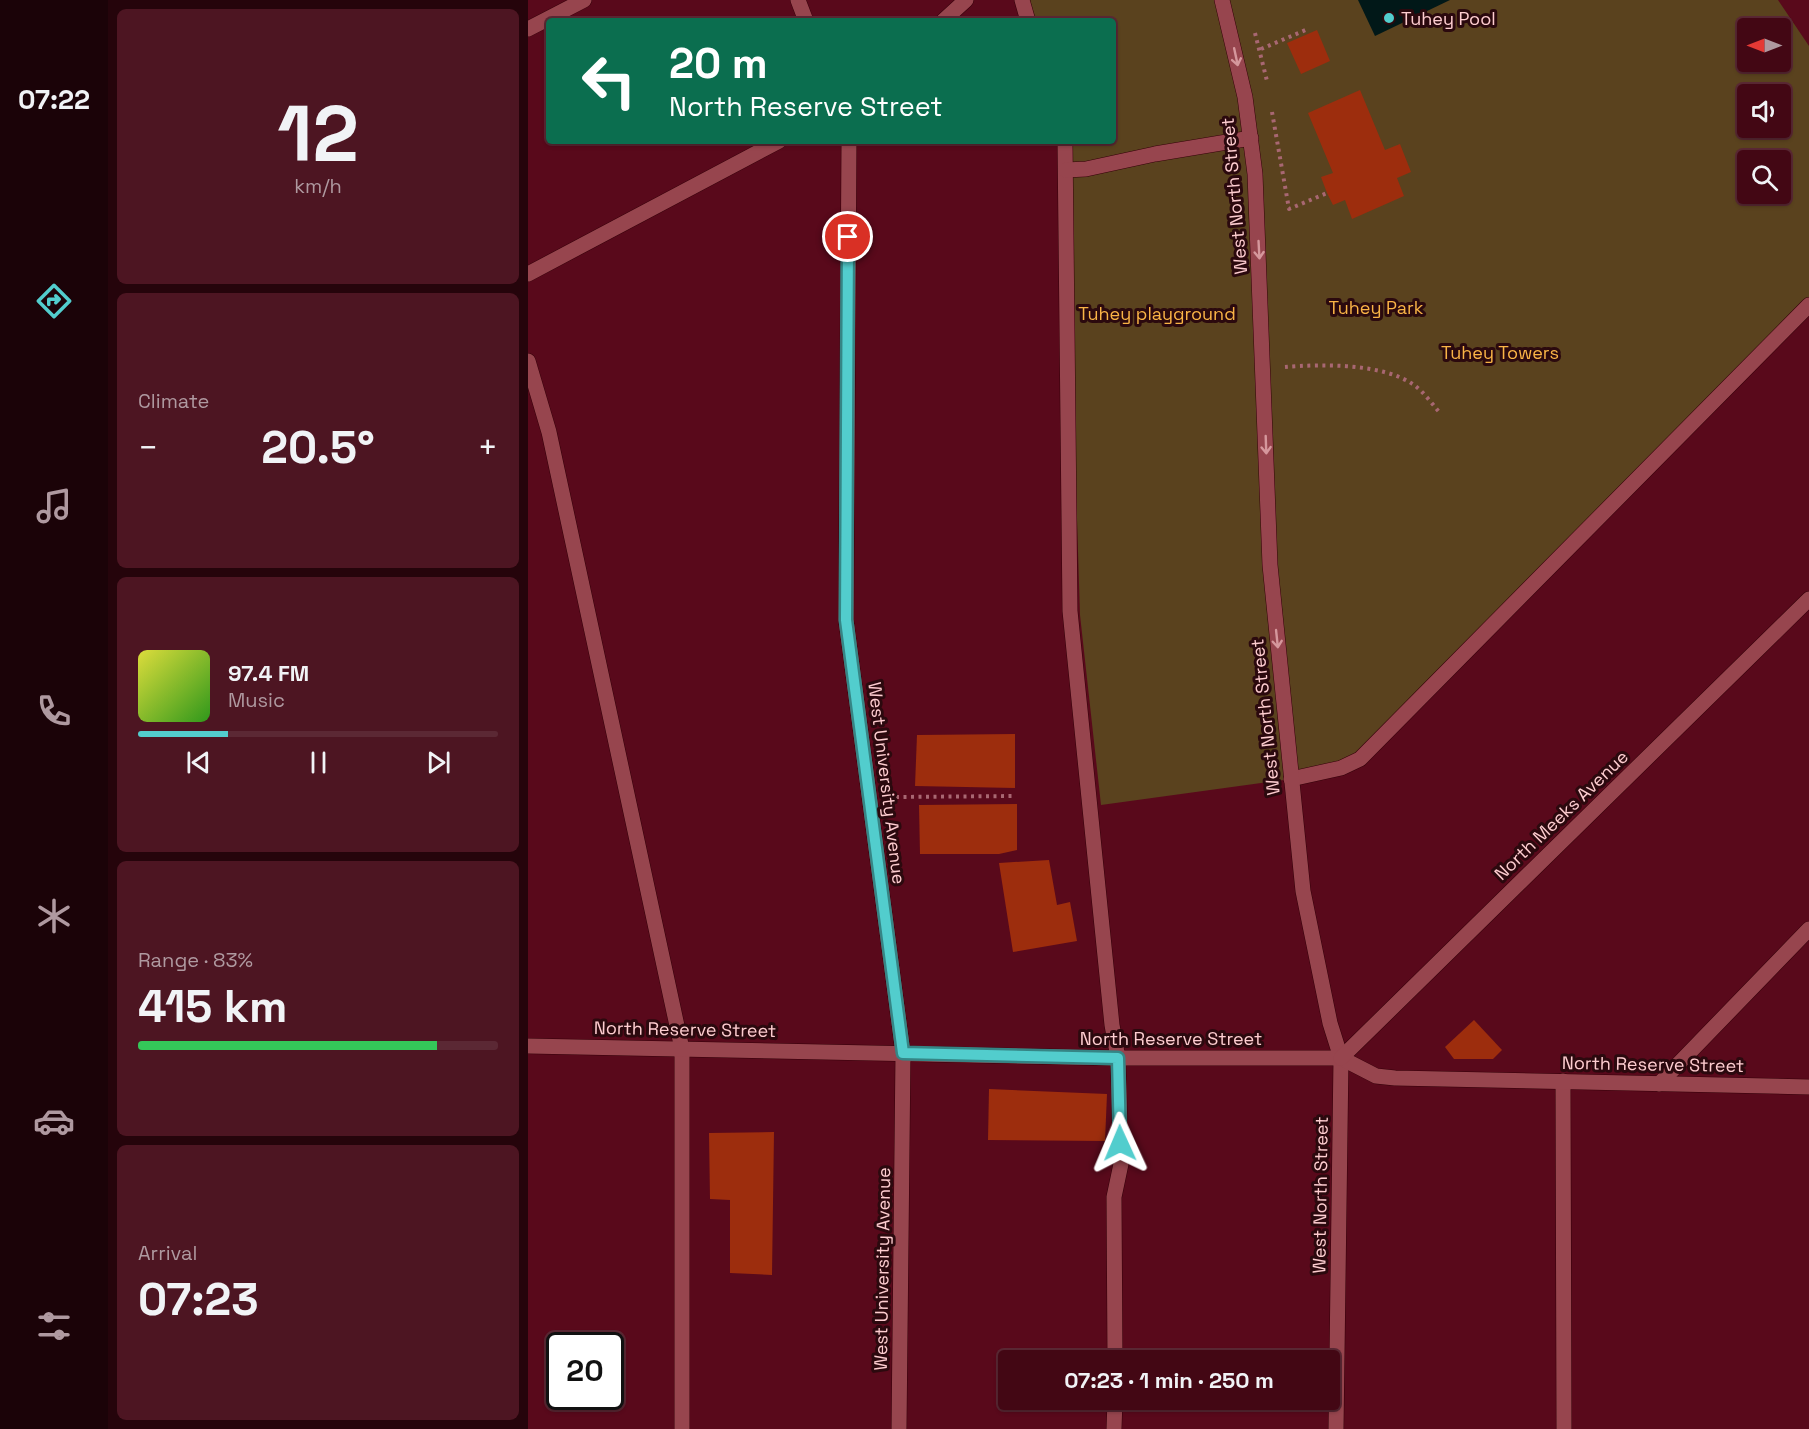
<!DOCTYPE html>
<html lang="en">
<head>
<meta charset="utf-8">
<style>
	body { margin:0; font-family:"Space Grotesk",sans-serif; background:#4d1522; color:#f1f3f6; height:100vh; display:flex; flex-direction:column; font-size:22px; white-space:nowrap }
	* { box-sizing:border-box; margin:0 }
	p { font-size:20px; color:#af99a0 }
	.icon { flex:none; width:33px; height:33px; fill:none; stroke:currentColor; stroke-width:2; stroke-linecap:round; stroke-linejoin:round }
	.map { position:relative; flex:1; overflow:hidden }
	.side { display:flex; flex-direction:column; gap:9px; padding:9px; background:#25040b; width:420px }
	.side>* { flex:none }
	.guide { position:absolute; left:18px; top:18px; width:570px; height:126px; border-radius:6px; box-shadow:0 2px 4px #0004,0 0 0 2px #5b2834; background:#0b6e4f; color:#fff; overflow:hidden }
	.needle { width:39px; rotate:270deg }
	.controls { position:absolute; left:1209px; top:18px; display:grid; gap:12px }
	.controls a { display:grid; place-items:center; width:54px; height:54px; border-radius:6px; background:#430714; box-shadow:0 2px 4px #0004,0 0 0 2px #5b2834; font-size:30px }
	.speed { position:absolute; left:18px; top:1332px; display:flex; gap:12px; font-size:30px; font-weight:700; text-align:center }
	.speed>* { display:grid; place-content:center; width:78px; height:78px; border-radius:50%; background:#430714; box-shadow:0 2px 4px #0004,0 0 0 2px #5b2834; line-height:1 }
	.speed .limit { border:3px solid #111; border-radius:9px; background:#fff; color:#111 }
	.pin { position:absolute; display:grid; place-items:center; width:51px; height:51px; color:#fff; margin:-26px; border:3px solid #fff; border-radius:50%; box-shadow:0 2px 6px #0007 }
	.me { position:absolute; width:66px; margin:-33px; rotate:359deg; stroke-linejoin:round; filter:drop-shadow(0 0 4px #0008) }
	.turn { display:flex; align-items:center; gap:21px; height:126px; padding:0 24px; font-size:27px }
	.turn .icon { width:78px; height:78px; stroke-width:2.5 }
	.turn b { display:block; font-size:42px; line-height:51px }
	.big { font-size:45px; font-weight:600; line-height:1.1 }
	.side .widget { flex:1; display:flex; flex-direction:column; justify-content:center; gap:9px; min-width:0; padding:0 21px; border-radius:9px; background:#4d1522 }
	.side .dial { align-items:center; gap:0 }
	.dial b { font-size:78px; line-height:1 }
	.song { display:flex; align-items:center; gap:18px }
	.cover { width:72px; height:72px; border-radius:9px; background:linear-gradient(135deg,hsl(60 70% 55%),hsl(110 70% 35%)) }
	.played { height:6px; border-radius:3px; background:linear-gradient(90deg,#52cdcd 25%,#5b2834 25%) }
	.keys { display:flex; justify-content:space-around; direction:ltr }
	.heat { display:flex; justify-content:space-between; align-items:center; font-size:33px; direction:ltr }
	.charge { height:9px; border-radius:4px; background:linear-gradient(90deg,#34c759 83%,#5b2834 0) }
	.trip { position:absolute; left:470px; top:1350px; width:342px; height:60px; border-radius:6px; background:#430714; box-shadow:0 2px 4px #0004,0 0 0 2px #5b2834; font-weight:600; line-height:60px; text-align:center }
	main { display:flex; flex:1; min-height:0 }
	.tabs { display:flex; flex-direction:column; width:108px; justify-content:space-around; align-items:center; background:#1b0308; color:#af99a0 }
	.tabs .icon { width:42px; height:42px }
	.tabs .on { color:#52cdcd }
	.tabs b { font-size:27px; color:#f1f3f6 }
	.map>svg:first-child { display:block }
	.green { fill:#5a421e; fill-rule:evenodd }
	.water { fill:#011818 }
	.building { fill:#9d2d0d }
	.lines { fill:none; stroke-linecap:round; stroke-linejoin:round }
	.service-casing { stroke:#340009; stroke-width:16 }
	.minor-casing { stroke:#340009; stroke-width:16 }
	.tertiary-casing { stroke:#340009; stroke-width:16 }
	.path { stroke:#a86772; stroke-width:4; stroke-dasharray:3 4.5; stroke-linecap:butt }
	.service { stroke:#97454e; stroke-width:15 }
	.minor { stroke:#97454e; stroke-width:15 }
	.tertiary { stroke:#97454e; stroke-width:15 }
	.oneway { stroke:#d5979c }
	.route-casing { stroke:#358585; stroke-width:15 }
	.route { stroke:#52cdcd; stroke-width:10 }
	.poi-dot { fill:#52cdcd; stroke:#2b090e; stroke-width:2 }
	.labels { text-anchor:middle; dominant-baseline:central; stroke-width:6; stroke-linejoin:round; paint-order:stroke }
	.poi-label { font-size:18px; fill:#fecdd0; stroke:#2b090e; text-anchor:start }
	.street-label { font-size:18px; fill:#fecdd0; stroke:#2b090e }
	.park-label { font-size:18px; fill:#fab446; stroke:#2b090e }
</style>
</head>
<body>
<main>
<nav class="tabs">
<b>07:22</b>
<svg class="icon on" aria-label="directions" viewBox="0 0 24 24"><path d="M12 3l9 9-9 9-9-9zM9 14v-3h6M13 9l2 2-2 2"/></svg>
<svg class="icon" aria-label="music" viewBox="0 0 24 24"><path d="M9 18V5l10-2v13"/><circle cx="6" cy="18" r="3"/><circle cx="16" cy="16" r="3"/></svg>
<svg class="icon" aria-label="phone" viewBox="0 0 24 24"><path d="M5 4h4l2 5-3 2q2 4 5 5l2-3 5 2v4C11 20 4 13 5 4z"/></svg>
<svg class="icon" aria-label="climate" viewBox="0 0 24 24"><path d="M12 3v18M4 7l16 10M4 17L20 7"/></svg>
<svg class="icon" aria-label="car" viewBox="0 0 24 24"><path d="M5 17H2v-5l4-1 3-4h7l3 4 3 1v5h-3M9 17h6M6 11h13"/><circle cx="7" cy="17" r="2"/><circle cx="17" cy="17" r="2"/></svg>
<svg class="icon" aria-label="filters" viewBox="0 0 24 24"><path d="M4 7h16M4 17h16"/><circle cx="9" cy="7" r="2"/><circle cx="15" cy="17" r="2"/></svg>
</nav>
<section class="side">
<div class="widget dial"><b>12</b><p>km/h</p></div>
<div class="widget"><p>Climate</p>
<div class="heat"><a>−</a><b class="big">20.5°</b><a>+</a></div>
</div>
<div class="widget">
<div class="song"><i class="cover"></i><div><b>97.4 FM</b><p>Music</p></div></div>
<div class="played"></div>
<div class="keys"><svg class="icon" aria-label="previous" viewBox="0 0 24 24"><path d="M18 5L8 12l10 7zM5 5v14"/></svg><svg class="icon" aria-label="pause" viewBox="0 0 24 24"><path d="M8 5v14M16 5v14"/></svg><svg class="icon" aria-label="next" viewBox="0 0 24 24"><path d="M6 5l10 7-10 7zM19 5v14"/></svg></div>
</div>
<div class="widget"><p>Range · 83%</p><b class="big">415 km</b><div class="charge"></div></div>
<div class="widget"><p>Arrival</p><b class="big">07:23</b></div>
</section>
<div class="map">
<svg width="1281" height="1429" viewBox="0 0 1281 1429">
	<rect width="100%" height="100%" fill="#59091b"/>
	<path class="green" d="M 502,0 L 1250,0 L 1281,46 L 1281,305 L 832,759 L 763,779 L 573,805 L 552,615 L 537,141 L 585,141 L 585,21 L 507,21 ZM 1220,28 L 1252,28 L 1252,62 L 1220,62 ZM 1220,94 L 1252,94 L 1252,128 L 1220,128 ZM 1220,160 L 1252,160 L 1252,194 L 1220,194 Z"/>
	<polygon class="water" points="830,0 922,0 847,36"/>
	<g class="building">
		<polygon points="789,30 802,61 773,74 759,43"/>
		<polygon points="832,90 857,150 872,144 883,172 869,178 876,196 824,219 817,200 805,205 799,193 793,177 805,173 780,113"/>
		<polygon points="487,734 487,788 387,786 389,735"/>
		<polygon points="489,804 489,850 471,854 392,854 391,805"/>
		<polygon points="521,860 529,905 542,902 549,941 485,952 471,863"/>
		<polygon points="946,1020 974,1050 965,1059 926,1059 917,1047"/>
		<polygon points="461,1089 579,1094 577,1141 460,1140"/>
		<polygon points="246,1132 244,1275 202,1273 202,1200 182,1199 181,1133"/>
	</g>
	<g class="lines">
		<g class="service-casing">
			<g id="service">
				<polyline points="494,0 500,21"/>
				<polyline points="415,21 438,0"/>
				<polyline points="537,141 542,611 584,1025 590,1058 593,1164 586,1197 587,1360"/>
				<polyline points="538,170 558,169 627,154 723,138"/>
				<polyline points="0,274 251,141"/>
				<polyline points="0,361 21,432 154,1049 154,1429"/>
				<polyline points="763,779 813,768 832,759 1281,305"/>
				<polyline points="1035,1081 1036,1429"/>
				<polyline points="1131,1084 1281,929"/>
				<polyline points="586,1429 587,1400"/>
			</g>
		</g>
		<g class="minor-casing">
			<g id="minor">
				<polyline points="694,0 717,97 727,174 742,565 775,891 802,1023 813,1058 808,1429"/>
				<polyline points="0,29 56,0"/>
				<polyline points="0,1046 590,1058 813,1058 848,1076 867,1078 1281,1087"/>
				<polyline points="813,1058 1281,599"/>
			</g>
		</g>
		<g class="tertiary-casing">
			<g id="tertiary">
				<polyline points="270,0 278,21"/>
				<polyline points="321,141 318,620 375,1053 371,1429"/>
			</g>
		</g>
		<g class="path">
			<polyline points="727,33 739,81"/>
			<polyline points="733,49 780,29"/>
			<polyline points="744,112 761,209 799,193"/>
			<path d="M 757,367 C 794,364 855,363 886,385 C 896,392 904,404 912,413"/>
			<polyline points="368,797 488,796"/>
		</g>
		<use href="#service" class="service"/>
		<use href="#minor" class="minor"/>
		<use href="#tertiary" class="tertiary"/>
	</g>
	<defs><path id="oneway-shaft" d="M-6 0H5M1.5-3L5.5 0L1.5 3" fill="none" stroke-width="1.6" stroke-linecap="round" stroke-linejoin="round" transform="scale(1.5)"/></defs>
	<g class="oneway">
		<use href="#oneway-shaft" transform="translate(708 57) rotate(78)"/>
		<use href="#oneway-shaft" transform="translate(731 250) rotate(87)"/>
		<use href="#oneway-shaft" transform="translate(738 445) rotate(88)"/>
		<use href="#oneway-shaft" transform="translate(749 639) rotate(84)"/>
	</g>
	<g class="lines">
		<g class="route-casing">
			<polyline id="route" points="320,237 318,620 375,1053 590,1058 592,1143"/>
		</g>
		<use href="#route" class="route"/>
	</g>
	<circle class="poi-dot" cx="861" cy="18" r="6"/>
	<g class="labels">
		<g class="poi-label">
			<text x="873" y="18">Tuhey Pool</text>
		</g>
		<g class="street-label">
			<text transform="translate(706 196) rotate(-95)">West North Street</text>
			<text transform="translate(737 717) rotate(-96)">West North Street</text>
			<text transform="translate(359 783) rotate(83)">West University Avenue</text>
			<text transform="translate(1033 815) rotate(-44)">North Meeks Avenue</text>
			<text transform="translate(157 1029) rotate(1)">North Reserve Street</text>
			<text x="643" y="1038">North Reserve Street</text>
			<text transform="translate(1125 1064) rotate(1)">North Reserve Street</text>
			<text transform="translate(792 1195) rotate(-89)">West North Street</text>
			<text transform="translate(354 1269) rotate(-89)">West University Avenue</text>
		</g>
		<g class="park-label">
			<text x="848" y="307">Tuhey Park</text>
			<text x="629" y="313">Tuhey playground</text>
			<text x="972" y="352">Tuhey Towers</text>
		</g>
	</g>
</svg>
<div class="controls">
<a><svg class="needle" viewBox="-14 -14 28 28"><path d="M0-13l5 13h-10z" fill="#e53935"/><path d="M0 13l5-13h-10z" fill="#af99a0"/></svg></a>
<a><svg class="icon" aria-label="sound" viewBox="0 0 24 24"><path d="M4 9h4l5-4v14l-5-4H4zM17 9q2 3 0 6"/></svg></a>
<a><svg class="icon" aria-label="search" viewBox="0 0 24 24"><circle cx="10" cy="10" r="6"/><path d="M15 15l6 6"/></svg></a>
</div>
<div class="speed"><div class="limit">20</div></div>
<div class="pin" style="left:320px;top:237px;background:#d93025"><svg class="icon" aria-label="arrive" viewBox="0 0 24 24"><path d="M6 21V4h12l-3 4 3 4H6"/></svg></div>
<svg class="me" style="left:592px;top:1143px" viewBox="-20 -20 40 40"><path d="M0-17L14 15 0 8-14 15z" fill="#52cdcd" stroke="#fff" stroke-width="4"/></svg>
<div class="trip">07:23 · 1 min · 250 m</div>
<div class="guide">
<div class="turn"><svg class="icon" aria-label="left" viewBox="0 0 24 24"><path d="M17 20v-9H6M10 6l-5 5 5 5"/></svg><div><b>20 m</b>North Reserve Street</div></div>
</div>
</div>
</main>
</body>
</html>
